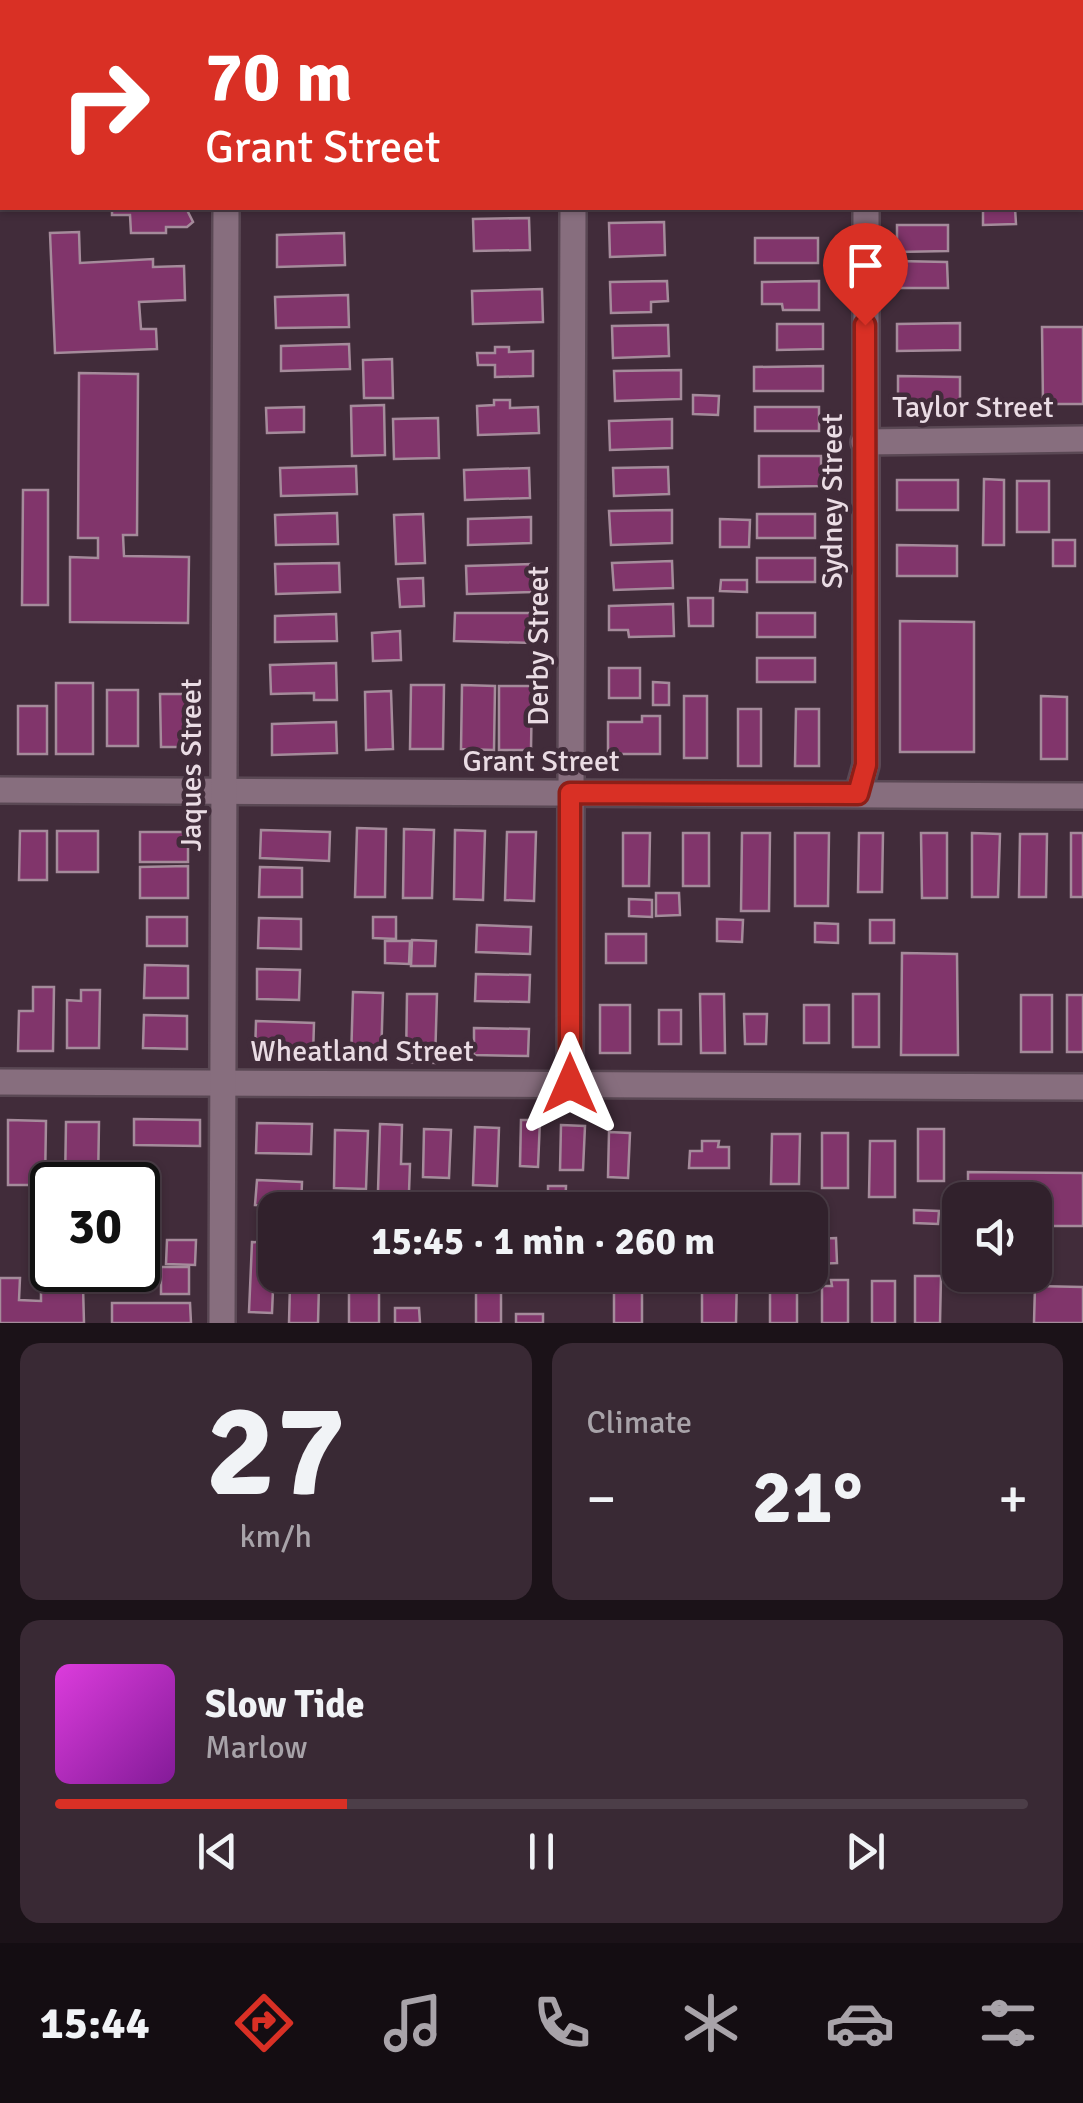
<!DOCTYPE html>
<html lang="en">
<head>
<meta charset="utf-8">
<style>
	body { margin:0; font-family:Signika,sans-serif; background:#392934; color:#f1f3f6; height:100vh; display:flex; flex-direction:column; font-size:38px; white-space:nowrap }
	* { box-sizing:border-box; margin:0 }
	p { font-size:32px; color:#a8a3a9 }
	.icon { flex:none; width:55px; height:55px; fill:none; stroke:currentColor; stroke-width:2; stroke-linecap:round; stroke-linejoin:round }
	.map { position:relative; height:1323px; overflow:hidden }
	.side { display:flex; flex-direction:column; gap:20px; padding:20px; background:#1b1218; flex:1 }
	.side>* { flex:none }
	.top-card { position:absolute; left:0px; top:0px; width:1085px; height:210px; box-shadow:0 2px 8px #0004,0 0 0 2px #4c3e48; background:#d93025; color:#fff; overflow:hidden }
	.buttons { position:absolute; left:942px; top:1182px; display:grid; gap:20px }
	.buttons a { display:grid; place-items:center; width:110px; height:110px; border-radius:20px; background:#31212c; box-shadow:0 2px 8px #0004,0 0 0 2px #4c3e48; font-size:50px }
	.speed { position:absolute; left:30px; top:1162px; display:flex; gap:20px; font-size:50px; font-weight:700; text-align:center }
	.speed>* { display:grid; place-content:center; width:130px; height:130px; border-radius:50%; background:#31212c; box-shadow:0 2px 8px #0004,0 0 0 2px #4c3e48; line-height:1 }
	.speed .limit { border:5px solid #111; border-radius:15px; background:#fff; color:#111 }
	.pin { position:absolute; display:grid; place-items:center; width:85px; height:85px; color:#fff; margin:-102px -42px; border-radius:50% 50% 50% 0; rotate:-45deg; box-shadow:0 0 10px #0007 }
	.pin .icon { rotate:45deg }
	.me { position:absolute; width:110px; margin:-55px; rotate:0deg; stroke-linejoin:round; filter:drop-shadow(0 0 8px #0008) }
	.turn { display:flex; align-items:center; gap:35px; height:210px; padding:0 40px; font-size:45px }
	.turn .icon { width:130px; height:130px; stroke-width:2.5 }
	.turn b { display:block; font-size:70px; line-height:85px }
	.big { font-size:75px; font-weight:700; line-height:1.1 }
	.side .card { flex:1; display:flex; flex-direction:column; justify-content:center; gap:15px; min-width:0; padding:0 35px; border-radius:20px; background:#392934 }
	.side .dial { align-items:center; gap:0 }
	.dial b { font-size:130px; line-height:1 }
	.song { display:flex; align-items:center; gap:30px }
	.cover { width:120px; height:120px; border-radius:15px; background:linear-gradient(135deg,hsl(300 70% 55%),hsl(290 70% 35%)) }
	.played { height:10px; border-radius:5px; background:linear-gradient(90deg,#d93025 30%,#4c3e48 30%) }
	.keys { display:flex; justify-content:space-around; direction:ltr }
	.heat { display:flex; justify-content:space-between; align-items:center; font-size:55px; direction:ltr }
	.side .tiles { flex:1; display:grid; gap:20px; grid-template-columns:1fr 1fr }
	.card:last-child { grid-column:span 2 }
	.trip { position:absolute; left:258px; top:1192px; width:570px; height:100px; border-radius:20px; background:#31212c; box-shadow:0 2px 8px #0004,0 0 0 2px #4c3e48; font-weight:700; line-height:100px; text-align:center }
	.menu { display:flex; height:160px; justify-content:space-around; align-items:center; background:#140d12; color:#a8a3a9 }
	.menu .icon { width:70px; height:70px }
	.menu .on { color:#d93025 }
	.menu b { font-size:45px; color:#f1f3f6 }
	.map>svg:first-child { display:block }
	.building { fill:#81356b; stroke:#a58b9b; stroke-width:2.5 }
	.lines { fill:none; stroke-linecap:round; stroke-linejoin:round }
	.minor-casing { stroke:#5a4854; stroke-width:30 }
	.tertiary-casing { stroke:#5a4854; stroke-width:30 }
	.minor { stroke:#876e7e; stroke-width:25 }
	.tertiary { stroke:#876e7e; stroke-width:25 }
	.route-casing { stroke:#8d1f18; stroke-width:25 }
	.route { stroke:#d93025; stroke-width:18 }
	.labels { text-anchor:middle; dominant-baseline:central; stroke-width:9; stroke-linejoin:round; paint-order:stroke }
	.street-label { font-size:30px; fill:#eadce4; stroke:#412c3a }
</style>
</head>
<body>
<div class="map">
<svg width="1083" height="1323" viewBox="0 0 1083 1323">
	<rect width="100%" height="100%" fill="#412c3a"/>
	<g class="building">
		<polygon points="0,0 27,2 2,2 0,66"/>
		<rect x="340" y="0" width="110" height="2"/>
		<polygon points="112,208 186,208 193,222 187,227 166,227 166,233 131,233 130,215 112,215"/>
		<polygon points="983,208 1015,208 1016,224 983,225"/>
		<polygon points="529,218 530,250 474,251 473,219"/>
		<polygon points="664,222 665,255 610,257 609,223"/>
		<polygon points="897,225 948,225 948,251 897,252"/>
		<polygon points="79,232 80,263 153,259 153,267 184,266 185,300 139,302 141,329 156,329 157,349 55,353 50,233"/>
		<polygon points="344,233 345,265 277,267 277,235"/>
		<rect x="755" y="238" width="63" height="25"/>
		<polygon points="897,261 947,262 948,288 897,288"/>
		<polygon points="667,281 668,301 651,302 651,312 611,313 610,282"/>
		<polygon points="819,281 819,310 783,310 782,304 762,304 762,282"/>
		<polygon points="542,289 543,322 473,324 472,291"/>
		<polygon points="348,295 349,327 276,328 275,297"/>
		<polygon points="960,323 960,350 897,351 897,324"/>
		<polygon points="777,324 823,324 823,349 777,350"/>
		<polygon points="668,325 669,356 613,358 612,326"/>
		<polygon points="1042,327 1083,327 1083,404 1043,404"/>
		<polygon points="349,344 350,369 281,371 281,346"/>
		<polygon points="495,347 509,347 509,352 533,351 533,376 495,377 495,365 478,365 477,353 495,353"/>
		<polygon points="392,359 393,398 364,398 363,360"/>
		<polygon points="823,366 823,391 754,391 754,367"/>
		<polygon points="681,370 681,399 615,401 614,371"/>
		<polygon points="79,373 138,374 137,535 123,535 124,556 189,557 188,623 70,622 70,557 98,558 98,538 78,538"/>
		<polygon points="898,376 960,377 960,403 898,404"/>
		<polygon points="693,395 719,396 718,415 693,414"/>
		<polygon points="494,400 510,400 510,408 538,407 539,433 478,435 477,406 494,405"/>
		<polygon points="384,405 385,455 352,456 351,406"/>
		<polygon points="304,407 304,432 267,433 266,408"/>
		<rect x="755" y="407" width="64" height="24"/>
		<polygon points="438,418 439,458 394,459 393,419"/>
		<polygon points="672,419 672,448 610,450 609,421"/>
		<polygon points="759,456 821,456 821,486 759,487"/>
		<polygon points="356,466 357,494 281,496 280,468"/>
		<polygon points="668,467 669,494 614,496 613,468"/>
		<polygon points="529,468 530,498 465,500 464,470"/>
		<polygon points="984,479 1004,480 1004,545 983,545"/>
		<rect x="897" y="480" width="61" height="30"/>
		<rect x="1017" y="481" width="32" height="51"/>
		<polygon points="23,490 48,490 48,605 22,605"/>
		<polygon points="672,510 672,543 611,545 609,511"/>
		<polygon points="337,513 338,544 276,545 275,515"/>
		<polygon points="423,514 425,563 396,564 394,515"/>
		<rect x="757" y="514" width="58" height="24"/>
		<polygon points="531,517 531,543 468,545 468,519"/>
		<polygon points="720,519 750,520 749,547 720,547"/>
		<rect x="1053" y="540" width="22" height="26"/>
		<polygon points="897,545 957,546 957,576 897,576"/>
		<rect x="757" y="558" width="58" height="24"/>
		<polygon points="672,561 673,588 614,590 612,563"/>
		<polygon points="339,563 340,592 276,594 275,564"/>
		<polygon points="532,564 532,592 467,594 466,566"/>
		<polygon points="423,578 424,606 400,607 398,579"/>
		<polygon points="721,580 747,580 747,592 720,591"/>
		<polygon points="688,598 713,598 713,626 689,626"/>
		<polygon points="673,604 674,636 629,637 628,630 609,630 609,606"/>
		<polygon points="455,613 533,613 533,643 454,641"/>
		<rect x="757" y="613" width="58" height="24"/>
		<polygon points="336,614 337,641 275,642 275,616"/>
		<polygon points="900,621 974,622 974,752 900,752"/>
		<polygon points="400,631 401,660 373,661 372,633"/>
		<rect x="757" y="658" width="58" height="24"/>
		<polygon points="336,663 337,700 314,700 314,693 271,694 270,665"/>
		<rect x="609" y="668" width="31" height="30"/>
		<polygon points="653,682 669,683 669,705 653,705"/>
		<rect x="56" y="683" width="37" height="71"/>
		<polygon points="411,685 444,685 443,749 410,749"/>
		<polygon points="462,685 495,686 494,750 461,749"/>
		<polygon points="499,686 532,686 531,750 499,750"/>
		<rect x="107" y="690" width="31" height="56"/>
		<polygon points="391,691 393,749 366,750 365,692"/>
		<polygon points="160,694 191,694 191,747 161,747"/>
		<rect x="684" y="696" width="23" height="62"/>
		<polygon points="1041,696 1067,697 1067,759 1041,759"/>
		<rect x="18" y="706" width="29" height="48"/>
		<rect x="738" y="709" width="23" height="57"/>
		<polygon points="796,709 819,709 819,766 795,766"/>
		<polygon points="642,716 660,716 660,754 608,754 608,722 642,722"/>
		<polygon points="336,722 337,753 272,755 272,724"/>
		<polygon points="357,828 386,829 385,897 355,897"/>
		<polygon points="404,829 434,830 432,898 403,898"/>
		<polygon points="261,830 330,832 329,861 260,858"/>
		<polygon points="455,830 485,831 483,900 454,899"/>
		<polygon points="20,831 47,831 47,880 19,880"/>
		<rect x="57" y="831" width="41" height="41"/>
		<rect x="140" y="832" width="48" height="30"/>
		<polygon points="507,832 536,832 534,901 505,900"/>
		<polygon points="623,833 650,833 649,886 623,886"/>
		<rect x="683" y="833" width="26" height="53"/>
		<polygon points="742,833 770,833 769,911 741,911"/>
		<polygon points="795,833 829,833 828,906 795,906"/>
		<polygon points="859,833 883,833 882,892 858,892"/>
		<polygon points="921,833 947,833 947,898 922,898"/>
		<polygon points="972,833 1000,834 998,897 972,897"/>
		<rect x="1071" y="833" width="12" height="64"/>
		<polygon points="1020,834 1047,834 1046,897 1019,897"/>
		<polygon points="188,866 188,898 140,898 140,867"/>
		<polygon points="260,867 302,868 302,897 259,897"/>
		<polygon points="656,893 679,893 680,915 656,916"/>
		<polygon points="629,899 652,900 652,917 629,916"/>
		<rect x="147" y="917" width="40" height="29"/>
		<polygon points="373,917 396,917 396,939 373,938"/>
		<polygon points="259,918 301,919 301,949 258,948"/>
		<polygon points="717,919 743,920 742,942 717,941"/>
		<rect x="870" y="920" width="24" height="23"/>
		<polygon points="815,923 838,924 838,943 815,942"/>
		<polygon points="477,925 531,927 530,954 476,952"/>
		<rect x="606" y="934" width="40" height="29"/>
		<polygon points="412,940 436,941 435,966 411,966"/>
		<polygon points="385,941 410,941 409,964 385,963"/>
		<polygon points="902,953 957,954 958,1055 901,1055"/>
		<polygon points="145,965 188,966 188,998 144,998"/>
		<polygon points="257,969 300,970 299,1000 257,999"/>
		<polygon points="476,974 530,975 529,1002 475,1001"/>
		<polygon points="33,987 54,987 53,1051 18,1051 19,1011 33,1011"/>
		<polygon points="81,990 100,990 99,1048 67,1048 67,1000 81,1001"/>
		<polygon points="353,992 383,993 381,1061 351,1061"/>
		<polygon points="407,994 437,994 435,1063 406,1062"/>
		<polygon points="700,994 724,994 725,1053 701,1053"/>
		<rect x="853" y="994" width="26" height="53"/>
		<rect x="1021" y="995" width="31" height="57"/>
		<rect x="1067" y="995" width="16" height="57"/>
		<rect x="600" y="1005" width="30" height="48"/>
		<rect x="804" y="1005" width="25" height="38"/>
		<rect x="659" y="1010" width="22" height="34"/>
		<polygon points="744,1014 767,1014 766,1044 745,1044"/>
		<polygon points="144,1015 187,1016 187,1049 143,1048"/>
		<polygon points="256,1021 314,1023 313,1056 255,1054"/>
		<polygon points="474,1028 529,1029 528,1056 474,1055"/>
		<polygon points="134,1119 200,1120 200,1146 134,1145"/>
		<polygon points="8,1120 46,1121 45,1185 8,1185"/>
		<polygon points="521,1120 540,1120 538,1167 520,1166"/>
		<polygon points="66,1122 99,1122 98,1185 65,1185"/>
		<polygon points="257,1123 312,1124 311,1154 256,1153"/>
		<polygon points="380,1124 402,1125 401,1164 410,1164 409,1192 378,1191"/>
		<polygon points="561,1125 585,1126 583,1170 560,1170"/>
		<polygon points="475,1127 499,1128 497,1186 473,1185"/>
		<polygon points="424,1129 451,1130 449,1178 423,1177"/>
		<rect x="918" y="1129" width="26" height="52"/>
		<polygon points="335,1130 368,1131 366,1189 334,1188"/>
		<polygon points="609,1132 630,1133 628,1178 608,1177"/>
		<rect x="822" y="1133" width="26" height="55"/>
		<polygon points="772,1134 800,1134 799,1184 771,1184"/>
		<polygon points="702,1141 719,1141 718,1147 729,1147 729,1168 689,1168 690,1151 702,1151"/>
		<polygon points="870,1141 895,1141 895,1197 869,1197"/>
		<polygon points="968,1172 1083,1173 1083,1226 1035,1226 1035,1200 968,1200"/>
		<polygon points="257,1180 302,1182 301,1207 255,1205"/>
		<polygon points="548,1186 566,1186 565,1210 548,1210"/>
		<polygon points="914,1210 939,1211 938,1224 914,1223"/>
		<polygon points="836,1238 837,1263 814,1264 813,1239"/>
		<polygon points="167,1240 196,1240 195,1265 166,1264"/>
		<polygon points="252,1242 275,1243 272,1313 249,1312"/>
		<rect x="161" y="1267" width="28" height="27"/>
		<polygon points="702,1275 737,1275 736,1323 702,1323"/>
		<polygon points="915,1276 941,1276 940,1323 915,1323"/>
		<polygon points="0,1278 20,1278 19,1300 41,1301 41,1286 83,1286 84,1323 0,1323"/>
		<polygon points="831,1280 848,1280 848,1323 822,1323 822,1286 832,1286"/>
		<rect x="349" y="1281" width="30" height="42"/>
		<rect x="872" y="1281" width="23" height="42"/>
		<rect x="614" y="1283" width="28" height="40"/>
		<polygon points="290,1284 319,1285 318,1323 289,1323"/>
		<polygon points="770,1284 797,1285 797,1323 770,1323"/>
		<polygon points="1035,1286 1083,1287 1083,1323 1034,1323"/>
		<rect x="476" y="1292" width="25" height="31"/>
		<polygon points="112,1303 190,1303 191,1323 112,1323"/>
		<polygon points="395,1308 419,1308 420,1323 395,1323"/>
		<rect x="516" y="1314" width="27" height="9"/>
	</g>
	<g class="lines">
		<g class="minor-casing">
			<g id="minor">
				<polyline points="227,2 227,0"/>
				<polyline points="574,2 574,0"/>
				<polyline points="868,2 868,0"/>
				<polyline points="864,442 1083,439"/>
				<polyline points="0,790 1083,796"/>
				<polyline points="858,794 866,765 866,208"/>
				<polyline points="0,1082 1083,1087"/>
				<polyline points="570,1085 573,208"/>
				<polyline points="222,1323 226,208"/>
			</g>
		</g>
		<g class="tertiary-casing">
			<g id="tertiary">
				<polyline points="1050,0 1054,2"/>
				<polyline points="1082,20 1083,21"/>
			</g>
		</g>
		<use href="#minor" class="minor"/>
		<use href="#tertiary" class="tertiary"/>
	</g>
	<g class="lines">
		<g class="route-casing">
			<polyline id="route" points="570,1084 570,793 858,794 866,765 865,325"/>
		</g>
		<use href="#route" class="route"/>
	</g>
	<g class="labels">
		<g class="street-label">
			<text x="973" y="407">Taylor Street</text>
			<text transform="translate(832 501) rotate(-90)">Sydney Street</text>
			<text transform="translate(538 646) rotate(-90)">Derby Street</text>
			<text x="541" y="761">Grant Street</text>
			<text transform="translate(191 765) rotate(-90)">Jaques Street</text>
			<text x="362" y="1051">Wheatland Street</text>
		</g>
	</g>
</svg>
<div class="buttons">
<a><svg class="icon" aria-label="sound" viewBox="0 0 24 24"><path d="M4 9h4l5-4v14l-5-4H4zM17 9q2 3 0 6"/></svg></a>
</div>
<div class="speed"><div class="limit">30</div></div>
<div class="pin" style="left:865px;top:325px;background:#d93025"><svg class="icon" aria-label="arrive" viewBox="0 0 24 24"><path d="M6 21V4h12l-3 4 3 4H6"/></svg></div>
<svg class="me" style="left:570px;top:1084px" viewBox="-20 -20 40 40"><path d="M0-17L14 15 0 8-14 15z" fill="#d93025" stroke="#fff" stroke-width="4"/></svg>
<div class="trip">15:45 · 1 min · 260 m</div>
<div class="top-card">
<div class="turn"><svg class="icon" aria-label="right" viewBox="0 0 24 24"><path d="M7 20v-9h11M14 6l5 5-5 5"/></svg><div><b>70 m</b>Grant Street</div></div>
</div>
</div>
<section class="side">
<div class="tiles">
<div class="card dial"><b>27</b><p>km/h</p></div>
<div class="card"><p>Climate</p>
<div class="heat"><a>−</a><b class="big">21°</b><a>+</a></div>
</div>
<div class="card">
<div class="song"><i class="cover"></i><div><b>Slow Tide</b><p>Marlow</p></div></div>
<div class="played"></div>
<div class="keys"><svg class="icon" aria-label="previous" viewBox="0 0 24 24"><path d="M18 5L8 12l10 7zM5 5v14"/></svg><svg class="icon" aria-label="pause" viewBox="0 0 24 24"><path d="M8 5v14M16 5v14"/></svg><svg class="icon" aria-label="next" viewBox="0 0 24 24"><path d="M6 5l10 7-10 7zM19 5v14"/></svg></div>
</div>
</div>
</section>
<nav class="menu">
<b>15:44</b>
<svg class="icon on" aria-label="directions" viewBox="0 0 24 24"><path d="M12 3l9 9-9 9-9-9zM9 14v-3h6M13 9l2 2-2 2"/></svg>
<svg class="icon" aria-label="music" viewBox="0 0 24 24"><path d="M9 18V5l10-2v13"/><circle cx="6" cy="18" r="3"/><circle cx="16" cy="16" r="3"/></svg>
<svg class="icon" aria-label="phone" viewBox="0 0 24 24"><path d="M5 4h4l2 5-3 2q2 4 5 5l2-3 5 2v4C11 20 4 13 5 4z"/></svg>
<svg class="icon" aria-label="climate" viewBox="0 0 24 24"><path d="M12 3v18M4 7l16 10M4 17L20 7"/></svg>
<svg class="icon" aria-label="car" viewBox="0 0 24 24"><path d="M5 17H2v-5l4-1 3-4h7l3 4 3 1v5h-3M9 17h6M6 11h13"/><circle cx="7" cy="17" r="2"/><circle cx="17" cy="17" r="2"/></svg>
<svg class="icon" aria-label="filters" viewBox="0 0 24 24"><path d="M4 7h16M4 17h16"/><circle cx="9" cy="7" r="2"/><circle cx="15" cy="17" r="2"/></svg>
</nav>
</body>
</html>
